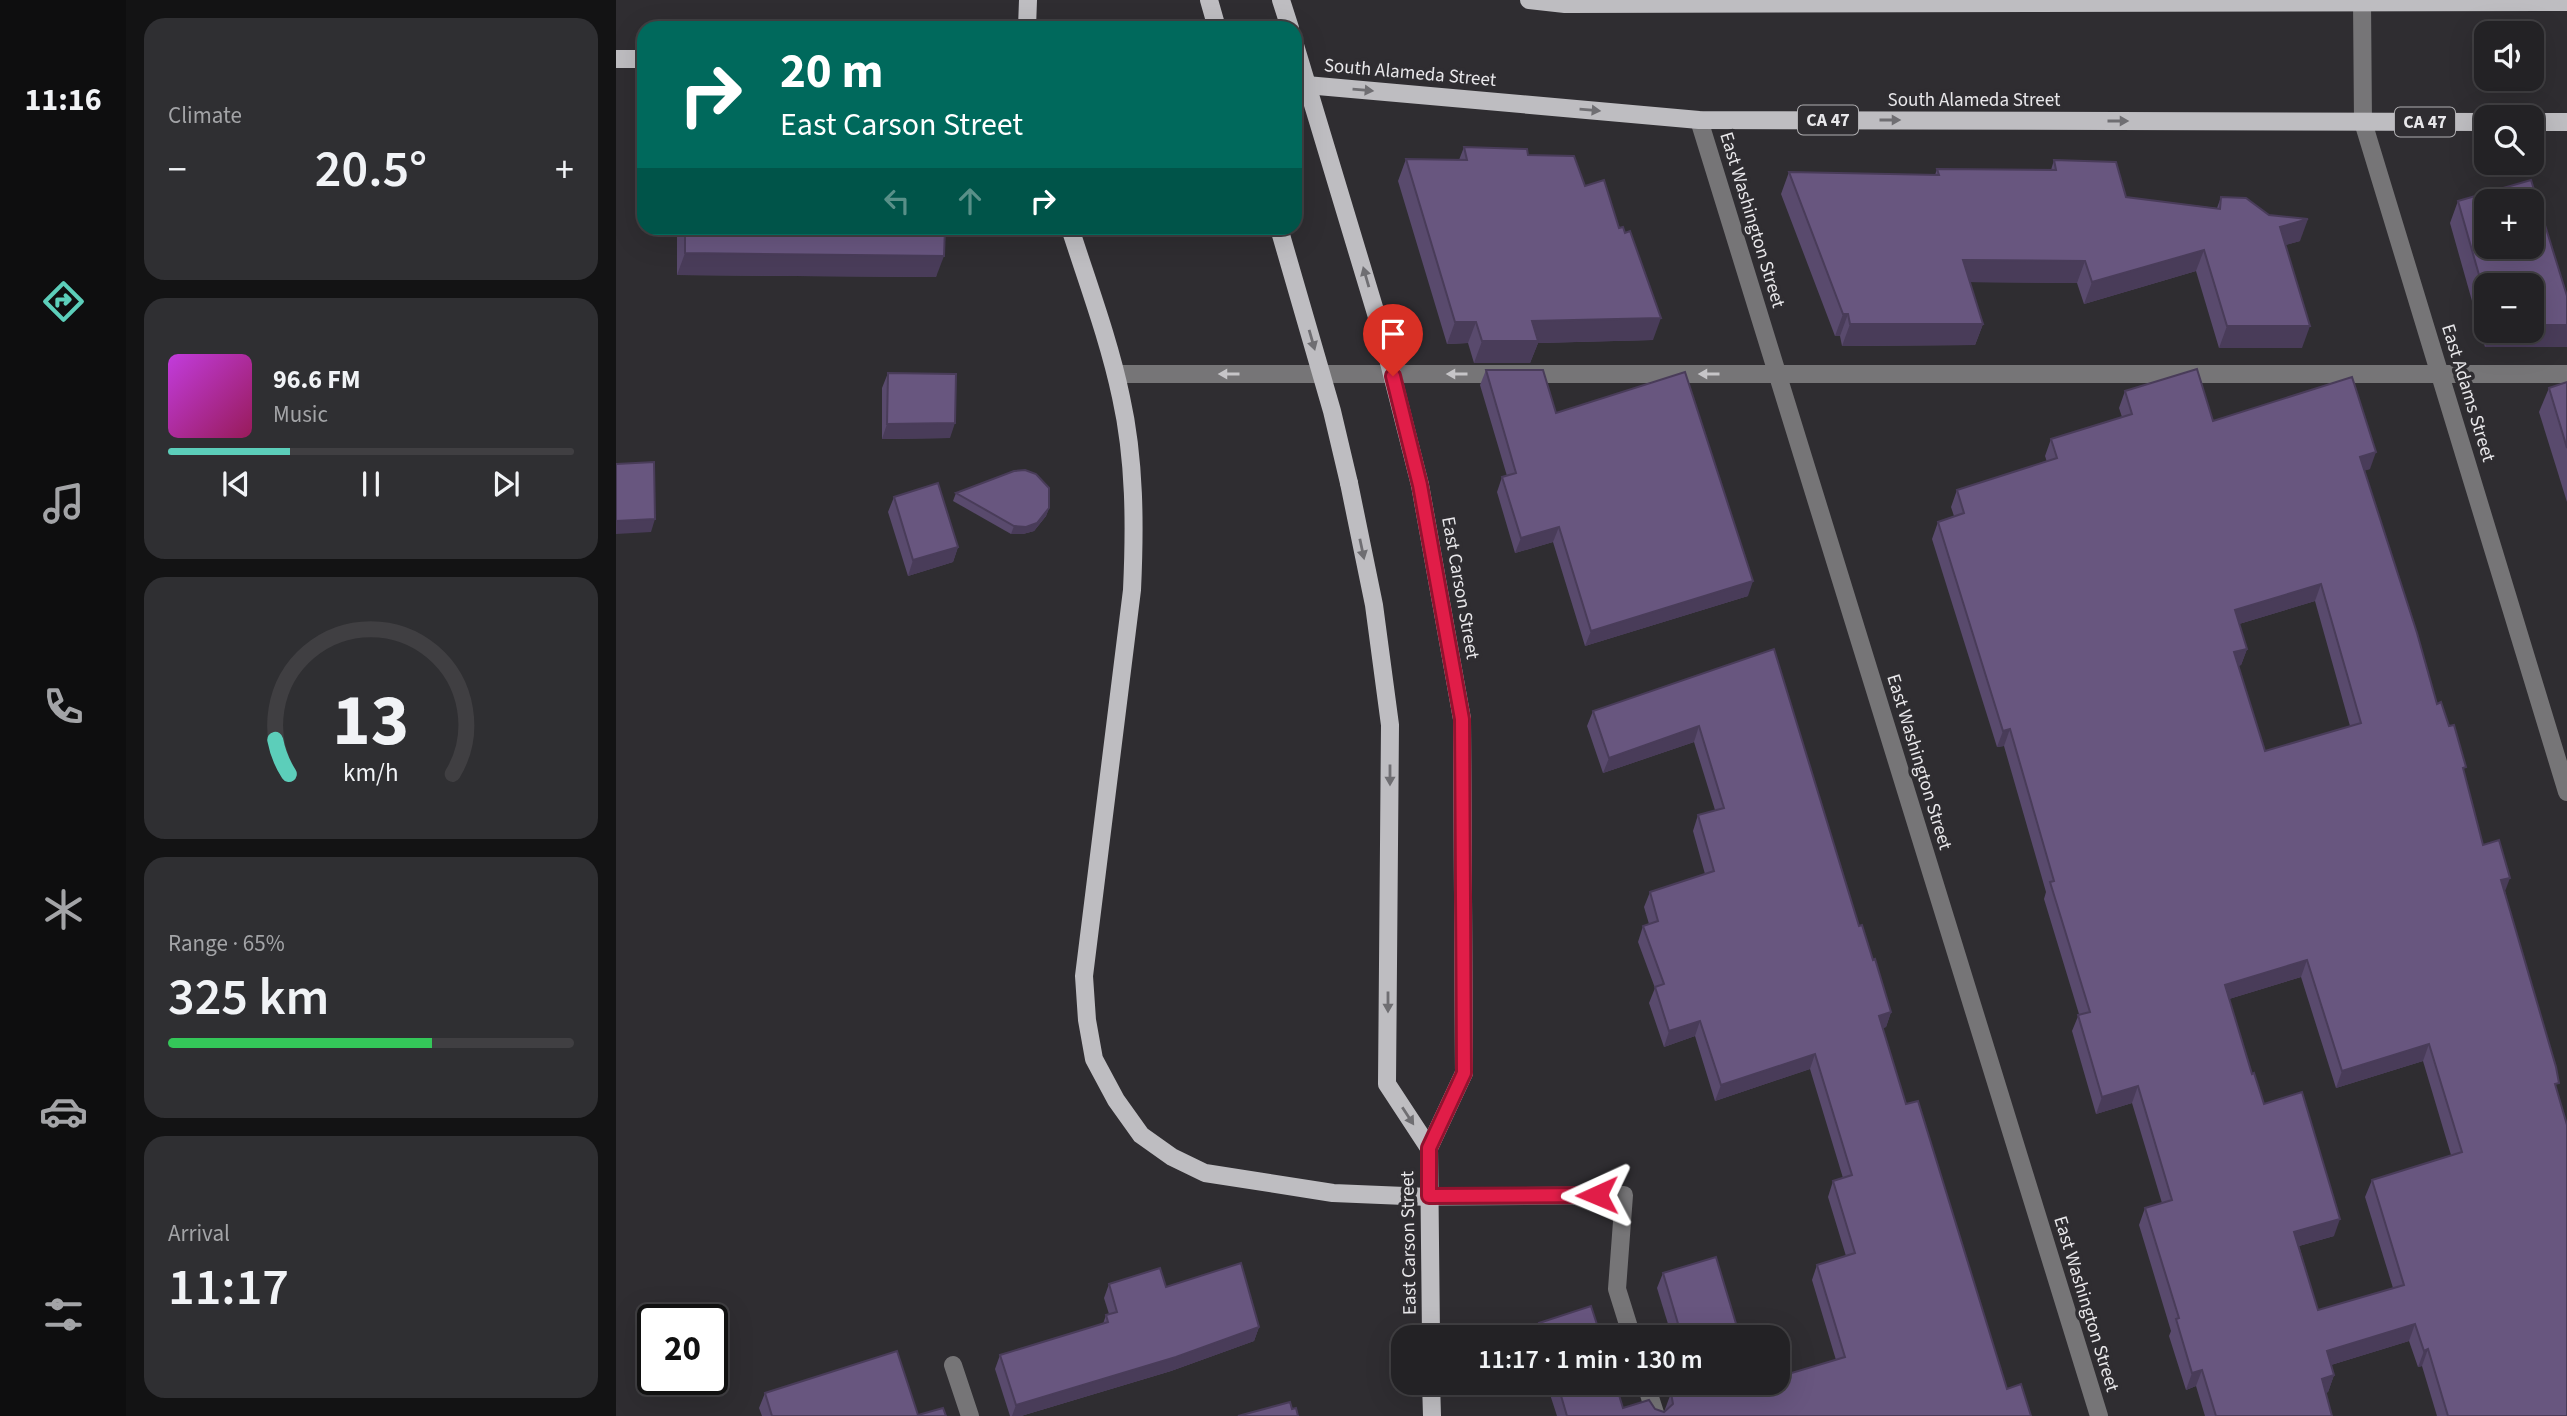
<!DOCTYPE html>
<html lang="en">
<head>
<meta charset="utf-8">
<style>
	body { margin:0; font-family:"Source Sans 3",sans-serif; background:#2f2f32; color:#f1f3f6; height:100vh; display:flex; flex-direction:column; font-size:26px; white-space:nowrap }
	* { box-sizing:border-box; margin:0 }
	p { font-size:23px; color:#a3a4a7 }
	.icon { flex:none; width:38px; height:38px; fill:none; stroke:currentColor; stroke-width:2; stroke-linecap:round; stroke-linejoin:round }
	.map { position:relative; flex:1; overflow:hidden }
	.side { display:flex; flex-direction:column; gap:18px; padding:18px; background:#131314; width:490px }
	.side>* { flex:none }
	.top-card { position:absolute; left:21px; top:21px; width:665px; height:214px; border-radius:21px; box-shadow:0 7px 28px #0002,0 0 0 2px #403f42; background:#00695c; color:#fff; overflow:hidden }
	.controls { position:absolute; left:1858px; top:21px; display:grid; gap:14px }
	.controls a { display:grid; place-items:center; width:70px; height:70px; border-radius:14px; background:#232225; box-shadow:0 7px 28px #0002,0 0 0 2px #403f42; font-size:35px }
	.speed { position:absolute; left:21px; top:1304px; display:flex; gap:14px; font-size:35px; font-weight:700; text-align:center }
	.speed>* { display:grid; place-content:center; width:91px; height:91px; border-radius:50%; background:#232225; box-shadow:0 7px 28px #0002,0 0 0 2px #403f42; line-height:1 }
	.speed .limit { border:4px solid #111; border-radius:10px; background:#fff; color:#111 }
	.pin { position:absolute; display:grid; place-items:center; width:60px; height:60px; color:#fff; margin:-72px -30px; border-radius:50% 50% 50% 0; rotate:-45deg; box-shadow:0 0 7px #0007 }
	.pin .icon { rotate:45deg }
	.me { position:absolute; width:77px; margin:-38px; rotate:269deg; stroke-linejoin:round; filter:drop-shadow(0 0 5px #0008) }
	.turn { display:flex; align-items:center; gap:24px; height:147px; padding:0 28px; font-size:32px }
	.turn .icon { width:91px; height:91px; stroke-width:2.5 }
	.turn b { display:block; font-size:49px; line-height:60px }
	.lanes { display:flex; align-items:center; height:66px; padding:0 28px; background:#0003; justify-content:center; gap:35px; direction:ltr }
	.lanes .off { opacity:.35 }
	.big { font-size:52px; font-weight:600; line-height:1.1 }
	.side .widget { flex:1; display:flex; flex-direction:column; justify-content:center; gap:10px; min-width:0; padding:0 24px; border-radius:21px; background:#2f2f32 }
	.side .dial { align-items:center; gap:0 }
	.dial svg { height:182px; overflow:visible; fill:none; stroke:#403f42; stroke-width:7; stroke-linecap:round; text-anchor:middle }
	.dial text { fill:#f1f3f6; stroke:none }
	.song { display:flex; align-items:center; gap:21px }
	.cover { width:84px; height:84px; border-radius:10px; background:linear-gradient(135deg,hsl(290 70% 55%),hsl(330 70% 35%)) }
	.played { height:7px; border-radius:4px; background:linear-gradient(90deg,#5cceba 30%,#403f42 30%) }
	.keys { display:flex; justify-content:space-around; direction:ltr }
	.heat { display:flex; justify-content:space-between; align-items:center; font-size:38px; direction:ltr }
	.charge { height:10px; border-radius:5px; background:linear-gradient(90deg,#34c759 65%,#403f42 0) }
	.trip { position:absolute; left:775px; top:1325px; width:399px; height:70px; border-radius:21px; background:#232225; box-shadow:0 7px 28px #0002,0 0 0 2px #403f42; font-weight:600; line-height:70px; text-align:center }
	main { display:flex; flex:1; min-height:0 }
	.tabs { display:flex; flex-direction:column; width:126px; justify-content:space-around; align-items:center; background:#0e0e0f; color:#a3a4a7 }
	.tabs .icon { width:49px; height:49px }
	.tabs .selected { color:#5cceba }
	.tabs b { font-size:32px; color:#f1f3f6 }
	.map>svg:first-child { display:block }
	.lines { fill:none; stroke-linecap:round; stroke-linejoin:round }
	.minor { stroke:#767577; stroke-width:18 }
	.major { stroke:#bebdc1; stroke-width:18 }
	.major-bridge { stroke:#bebdc1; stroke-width:18 }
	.wall { fill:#594a6d; fill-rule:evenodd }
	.shaded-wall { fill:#493c59 }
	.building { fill:#68567f; stroke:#493c59; stroke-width:2; fill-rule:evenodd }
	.oneway { fill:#6f6e72 }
	.oneway2 { fill:#c6c5c8 }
	.route-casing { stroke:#92132f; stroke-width:18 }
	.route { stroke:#e11d48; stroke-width:12 }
	.labels { text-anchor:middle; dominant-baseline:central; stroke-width:7; stroke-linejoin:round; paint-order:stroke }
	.shield { fill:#2f2d31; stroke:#b0afb2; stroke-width:2 }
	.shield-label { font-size:18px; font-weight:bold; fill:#e8e7ea }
	.street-label { font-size:19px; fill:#e8e7ea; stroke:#2f2d31 }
</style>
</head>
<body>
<main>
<nav class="tabs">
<b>11:16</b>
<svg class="icon selected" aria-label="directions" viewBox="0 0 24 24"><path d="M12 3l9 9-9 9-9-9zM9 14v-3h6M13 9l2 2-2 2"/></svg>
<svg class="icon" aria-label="music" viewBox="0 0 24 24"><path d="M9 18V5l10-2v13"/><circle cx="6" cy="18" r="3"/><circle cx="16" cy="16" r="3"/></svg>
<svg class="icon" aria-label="phone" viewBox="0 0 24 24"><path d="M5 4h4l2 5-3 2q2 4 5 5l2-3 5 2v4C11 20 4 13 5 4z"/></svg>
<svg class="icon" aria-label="climate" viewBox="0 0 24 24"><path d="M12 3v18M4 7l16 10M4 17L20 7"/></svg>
<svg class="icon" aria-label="car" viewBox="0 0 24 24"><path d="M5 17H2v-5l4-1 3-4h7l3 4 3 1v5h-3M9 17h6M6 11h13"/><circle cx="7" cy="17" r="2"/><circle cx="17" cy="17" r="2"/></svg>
<svg class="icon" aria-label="filters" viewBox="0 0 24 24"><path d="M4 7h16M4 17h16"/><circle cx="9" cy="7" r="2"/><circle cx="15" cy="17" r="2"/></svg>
</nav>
<section class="side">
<div class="widget"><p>Climate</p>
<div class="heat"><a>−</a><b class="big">20.5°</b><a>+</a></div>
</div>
<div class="widget">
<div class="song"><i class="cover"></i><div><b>96.6 FM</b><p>Music</p></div></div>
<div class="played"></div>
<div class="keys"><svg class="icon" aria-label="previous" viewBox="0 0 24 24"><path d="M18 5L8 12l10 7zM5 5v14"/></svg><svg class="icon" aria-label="pause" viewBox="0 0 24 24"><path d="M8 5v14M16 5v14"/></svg><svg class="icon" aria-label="next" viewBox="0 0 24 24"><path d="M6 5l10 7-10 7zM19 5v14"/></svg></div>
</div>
<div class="widget dial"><svg viewBox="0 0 100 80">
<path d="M14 69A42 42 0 1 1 86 69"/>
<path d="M14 69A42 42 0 0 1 8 54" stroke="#5cceba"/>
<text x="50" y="56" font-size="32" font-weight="700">13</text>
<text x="50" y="72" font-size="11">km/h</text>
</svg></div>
<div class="widget"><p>Range · 65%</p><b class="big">325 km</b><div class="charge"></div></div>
<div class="widget"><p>Arrival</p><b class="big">11:17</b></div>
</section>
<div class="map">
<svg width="1951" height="1416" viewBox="0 0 1951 1416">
	<rect width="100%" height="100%" fill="#2f2d31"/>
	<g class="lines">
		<g class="minor">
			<polyline points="1746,2 1747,122 1951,792"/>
			<polyline points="1083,120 1483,1416"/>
			<polyline points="500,374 1951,374"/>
			<polyline points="813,1197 1008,1195 1001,1289 1016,1337"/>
			<polyline points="337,1365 354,1416"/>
			<polyline points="1029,1382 1040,1416"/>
		</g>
		<g class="major">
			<polyline points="593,0 601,28"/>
			<polyline points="665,0 674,28"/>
			<polyline points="913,0 949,4 1951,2"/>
			<polyline points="411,28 412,0"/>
			<polyline points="0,59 28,59"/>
			<polyline points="679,84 1083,120 1871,122"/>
			<polyline points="1916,122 1951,122"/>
			<path d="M 454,228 C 472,284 493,340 505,397 C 519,460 519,526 516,590 L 468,976 L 471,1020 L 478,1059 L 500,1100 L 525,1135 L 556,1157 L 589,1173 L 717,1193 L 813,1197"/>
			<polyline points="733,483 758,605 774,725 771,1084 813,1148"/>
			<polyline points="804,485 846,719 848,1073 813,1148 815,1337"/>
			<polyline points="815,1382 816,1416"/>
		</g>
		<g class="major-bridge">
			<polyline points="679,45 764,327 804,485"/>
			<polyline points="663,228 716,411 733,483"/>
		</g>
	</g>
	<g class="wall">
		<polygon points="848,147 912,155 969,186 1037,340 922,343 914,363 858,363 852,343 831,344 782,181 790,159 843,160"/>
		<polygon points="1438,160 1510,197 1601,208 1605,197 1684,241 1669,245 1686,348 1603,348 1580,271 1468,304 1461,283 1354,282 1367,324 1359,345 1226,346 1224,336 1219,336 1165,194 1173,172 1319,175 1321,169 1435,170"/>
		<path d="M 1842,201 L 1951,296 L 1951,347 L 1869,347 L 1834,223 ZM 1871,285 L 1916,331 L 1871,331 Z"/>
		<polygon points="61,228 329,228 320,277 61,275"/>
		<polygon points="870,370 940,413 1132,596 969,646 937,542 899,553 881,492 886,477 891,476 864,385"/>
		<polygon points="272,373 334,438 266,439 266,388"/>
		<polygon points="1951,382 1951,502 1923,412 1933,388"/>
		<path d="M 1509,391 L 1597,421 L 1754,469 L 1748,470 L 1821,704 L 1848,774 L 1867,845 L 1889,891 L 1940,1091 L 1951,1416 L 1821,1416 L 1806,1366 L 1802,1367 L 1793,1341 L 1715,1365 L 1718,1375 L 1712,1392 L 1710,1393 L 1716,1416 L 1589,1416 L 1580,1386 L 1570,1390 L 1553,1336 L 1555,1331 L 1523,1225 L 1529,1208 L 1546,1203 L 1516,1103 L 1480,1114 L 1456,1031 L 1463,1014 L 1428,899 L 1430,892 L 1388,746 L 1381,747 L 1316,539 L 1322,522 L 1338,516 L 1335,507 L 1341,490 L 1431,462 L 1429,456 L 1435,439 L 1506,417 L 1503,408 ZM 1699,601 L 1734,726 L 1649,751 L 1622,666 L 1625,665 L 1631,649 L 1623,624 ZM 1685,977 L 1720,1088 L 1807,1061 L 1835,1155 L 1756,1180 L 1749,1197 L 1777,1288 L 1702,1310 L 1683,1246 L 1718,1236 L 1648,1104 L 1636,1074 L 1613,999 Z"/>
		<polygon points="340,493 433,508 430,516 418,531 407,534 395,534 337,501"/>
		<polygon points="278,497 342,547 337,562 292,576 272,512"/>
		<polygon points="1158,649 1243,926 1257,960 1275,1012 1270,1027 1267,1028 1290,1104 1391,1389 1415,1416 941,1416 930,1382 999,1382 1007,1408 1039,1409 1048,1412 1055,1393 1071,1388 1069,1382 1143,1382 1220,1360 1196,1280 1201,1265 1230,1256 1212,1197 1217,1181 1227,1178 1194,1069 1099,1101 1079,1036 1048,1047 1033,1003 1039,988 1022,942 1027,926 1033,924 1028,907 1034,892 1089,874 1077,831 1082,815 1099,810 1078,742 987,773 971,726 977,711"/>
		<polygon points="1047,1273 1124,1337 1056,1337 1041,1288"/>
		<polygon points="493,1284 550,1287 643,1327 638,1341 555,1371 405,1416 394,1416 379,1369 384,1355 487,1324 490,1315 493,1314 488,1298"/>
		<polygon points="923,1323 985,1337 918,1337"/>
		<polygon points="149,1393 302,1415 330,1416 146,1416 143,1408"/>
	</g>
	<g class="shaded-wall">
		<polygon points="1692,219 1684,241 1656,249 1664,227"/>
		<polygon points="1588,250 1580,271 1468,304 1476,282"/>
		<polygon points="69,253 328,256 320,277 61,275"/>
		<polygon points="1347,260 1469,261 1461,283 1339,282"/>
		<polygon points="1227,314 1232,314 1224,336 1219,336"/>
		<polygon points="1045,318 1037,340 922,343 914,363 858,363 866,341 916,321"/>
		<polygon points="839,322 860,322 852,343 831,344"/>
		<polygon points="1234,324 1367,324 1359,345 1226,346"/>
		<polygon points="1916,325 1951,325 1951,347 1869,347 1875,331 1916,331"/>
		<polygon points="1611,326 1694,326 1686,348 1603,348"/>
		<polygon points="339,423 334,438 266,439 271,424"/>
		<polygon points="1760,452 1754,469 1738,474 1744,457"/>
		<polygon points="433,508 430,516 418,531 407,534 395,534 398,526"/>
		<polygon points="39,519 35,532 0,534 0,521"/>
		<polygon points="943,527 937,542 899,553 905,538"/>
		<polygon points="342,547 337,562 292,576 297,560"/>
		<polygon points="1137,581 1132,596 969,646 975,631"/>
		<polygon points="1705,584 1699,601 1613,627 1619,610"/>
		<polygon points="1631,649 1625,665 1612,669 1618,652"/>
		<polygon points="1083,726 1078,742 987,773 993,758"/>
		<polygon points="1394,729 1388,746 1381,747 1387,731"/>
		<polygon points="1894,878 1888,894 1885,880"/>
		<polygon points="1691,960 1685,977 1603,1002 1609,985"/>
		<polygon points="1275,1012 1270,1027 1258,1031 1263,1016"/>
		<polygon points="1084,1021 1079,1036 1048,1047 1053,1031"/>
		<polygon points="1813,1044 1807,1061 1720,1088 1726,1071"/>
		<polygon points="1199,1054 1194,1069 1099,1101 1105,1085"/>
		<polygon points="1522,1086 1516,1103 1480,1114 1486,1097"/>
		<polygon points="1724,1219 1718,1236 1672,1249 1678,1232"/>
		<polygon points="1799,1324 1793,1341 1705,1368 1711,1351"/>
		<polygon points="643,1327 638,1341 555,1371 405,1416 396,1416 400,1405"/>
		<polygon points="1812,1349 1806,1366 1802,1367 1808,1351"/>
		<polygon points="1586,1370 1580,1386 1570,1390 1576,1373"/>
		<polygon points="1718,1375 1712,1392 1700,1396 1706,1379"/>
	</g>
	<g class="building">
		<polygon points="848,147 911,149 912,155 958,156 969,186 988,180 1003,228 1007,227 1009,233 1014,231 1045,318 916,321 922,341 866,341 860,322 839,322 790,159 851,160"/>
		<polygon points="1438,160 1500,162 1510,197 1604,209 1605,197 1630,198 1653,215 1692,219 1664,227 1694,326 1611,326 1588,250 1476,282 1469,261 1347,260 1367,324 1234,324 1232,314 1227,314 1173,172 1323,175 1321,169 1440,170"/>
		<path d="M 1915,180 L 1951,296 L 1951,325 L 1916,325 L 1916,285 L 1871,285 L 1871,303 L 1842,201 ZM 1871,201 L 1916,201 L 1916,247 L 1871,247 Z"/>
		<polygon points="69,228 329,228 328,256 69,253"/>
		<path d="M 1581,369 L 1597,421 L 1736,377 L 1760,452 L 1744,457 L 1801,633 L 1821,704 L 1825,702 L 1833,726 L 1838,725 L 1850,767 L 1847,768 L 1867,845 L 1883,840 L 1894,878 L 1885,880 L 1940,1067 L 1943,1083 L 1939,1084 L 1951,1125 L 1951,1416 L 1832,1416 L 1812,1349 L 1808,1351 L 1799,1324 L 1711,1351 L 1718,1375 L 1706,1379 L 1716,1416 L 1600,1416 L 1586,1370 L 1576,1373 L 1560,1319 L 1563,1318 L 1529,1208 L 1556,1200 L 1522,1086 L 1486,1097 L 1462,1015 L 1474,1012 L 1434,882 L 1438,881 L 1394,729 L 1387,731 L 1322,522 L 1348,513 L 1341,490 L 1441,458 L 1435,439 L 1516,414 L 1509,391 ZM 1705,584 L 1745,723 L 1649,751 L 1618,652 L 1631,649 L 1619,610 ZM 1691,960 L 1726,1071 L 1813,1044 L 1846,1152 L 1756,1180 L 1788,1285 L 1702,1310 L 1678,1232 L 1724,1219 L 1686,1092 L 1648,1104 L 1638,1073 L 1636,1074 L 1609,985 Z"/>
		<polygon points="870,370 927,370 940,413 1069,372 1137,581 975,631 943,527 905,538 886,477 900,473"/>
		<polygon points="272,373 340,374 339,423 271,424"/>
		<polygon points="1951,382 1951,448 1933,388"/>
		<polygon points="38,462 39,519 0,521 0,464"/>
		<polygon points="409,470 420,474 433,488 433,508 421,523 410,527 398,526 340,493 398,471"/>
		<polygon points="322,483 342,547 297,560 278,497"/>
		<polygon points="1158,649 1243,926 1246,925 1257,960 1259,959 1275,1012 1263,1016 1290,1104 1302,1101 1391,1389 1405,1384 1415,1416 951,1416 941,1382 999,1382 1007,1408 1033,1400 1039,1409 1048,1412 1057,1404 1055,1393 1080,1385 1080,1382 1162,1382 1162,1377 1229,1357 1201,1265 1239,1253 1217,1181 1236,1175 1199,1054 1105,1085 1084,1021 1053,1031 1039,987 1048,984 1027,926 1042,921 1034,892 1098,871 1082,815 1108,808 1083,726 993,758 977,711"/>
		<polygon points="1100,1257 1124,1337 1066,1337 1047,1273"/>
		<polygon points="625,1263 643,1327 560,1357 400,1405 384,1355 492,1322 490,1315 501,1312 493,1284 544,1268 550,1287"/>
		<polygon points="975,1306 985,1337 927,1337 923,1323"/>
		<polygon points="281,1351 302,1415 327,1408 330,1416 156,1416 149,1393"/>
		<polygon points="674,1402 676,1409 680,1408 682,1416 622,1416"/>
	</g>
	<defs><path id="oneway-solid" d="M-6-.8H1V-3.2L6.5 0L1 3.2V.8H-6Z" transform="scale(1.75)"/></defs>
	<g class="oneway">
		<use href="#oneway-solid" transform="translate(747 90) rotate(5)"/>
		<use href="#oneway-solid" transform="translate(974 110) rotate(5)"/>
		<use href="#oneway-solid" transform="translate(1274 120)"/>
		<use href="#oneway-solid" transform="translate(1502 121)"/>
		<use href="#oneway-solid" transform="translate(750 277) rotate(-106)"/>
		<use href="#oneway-solid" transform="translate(696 340) rotate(74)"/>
		<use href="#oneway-solid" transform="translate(746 549) rotate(78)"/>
		<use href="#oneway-solid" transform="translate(774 775) rotate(90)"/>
		<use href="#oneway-solid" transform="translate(772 1002) rotate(90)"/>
		<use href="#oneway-solid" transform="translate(792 1116) rotate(57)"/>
	</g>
	<g class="oneway2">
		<use href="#oneway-solid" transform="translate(613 374) rotate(-180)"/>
		<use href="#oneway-solid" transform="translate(841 374) rotate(-180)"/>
		<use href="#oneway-solid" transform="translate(1093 374) rotate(-180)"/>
	</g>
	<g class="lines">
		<g class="route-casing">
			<polyline id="route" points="777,376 804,485 846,719 848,1073 813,1148 813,1196 981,1195"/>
		</g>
		<use href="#route" class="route"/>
	</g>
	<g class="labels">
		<g class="shield">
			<rect x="1182" y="105.5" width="60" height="29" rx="5"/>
			<rect x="1779" y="107.5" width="60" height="29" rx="5"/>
		</g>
		<g class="shield-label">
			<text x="1212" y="120">CA 47</text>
			<text x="1809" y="122">CA 47</text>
		</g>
		<g class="street-label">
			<text transform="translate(794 73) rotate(5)">South Alameda Street</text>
			<text x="1358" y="100">South Alameda Street</text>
			<text transform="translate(1136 220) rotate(73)">East Washington Street</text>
			<text transform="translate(1852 393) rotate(73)">East Adams Street</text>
			<text transform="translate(844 588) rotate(80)">East Carson Street</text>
			<text transform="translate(1303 762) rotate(73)">East Washington Street</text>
			<text transform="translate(793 1243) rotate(-91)">East Carson Street</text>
			<text transform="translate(1470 1304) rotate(73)">East Washington Street</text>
		</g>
	</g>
</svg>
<div class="controls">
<a><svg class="icon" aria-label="sound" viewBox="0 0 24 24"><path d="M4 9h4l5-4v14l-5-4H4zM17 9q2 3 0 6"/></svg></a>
<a><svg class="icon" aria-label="search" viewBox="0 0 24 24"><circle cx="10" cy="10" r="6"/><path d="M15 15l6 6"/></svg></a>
<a>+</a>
<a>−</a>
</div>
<div class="speed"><div class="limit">20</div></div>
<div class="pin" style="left:777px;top:376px;background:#d93025"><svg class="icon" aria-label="arrive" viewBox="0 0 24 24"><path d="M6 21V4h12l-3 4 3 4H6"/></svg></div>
<svg class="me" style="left:981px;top:1195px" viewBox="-20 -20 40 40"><path d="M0-17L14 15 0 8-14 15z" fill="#e11d48" stroke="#fff" stroke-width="4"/></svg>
<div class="trip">11:17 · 1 min · 130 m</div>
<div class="top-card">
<div class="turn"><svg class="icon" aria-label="right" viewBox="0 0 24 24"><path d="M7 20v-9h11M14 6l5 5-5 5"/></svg><div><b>20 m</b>East Carson Street</div></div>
<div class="lanes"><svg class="icon off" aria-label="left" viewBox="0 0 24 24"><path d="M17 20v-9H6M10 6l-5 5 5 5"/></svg><svg class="icon off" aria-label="ahead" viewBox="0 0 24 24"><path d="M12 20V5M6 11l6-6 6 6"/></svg><svg class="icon" aria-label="right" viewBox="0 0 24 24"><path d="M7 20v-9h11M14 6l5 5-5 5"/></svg></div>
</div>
</div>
</main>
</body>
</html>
